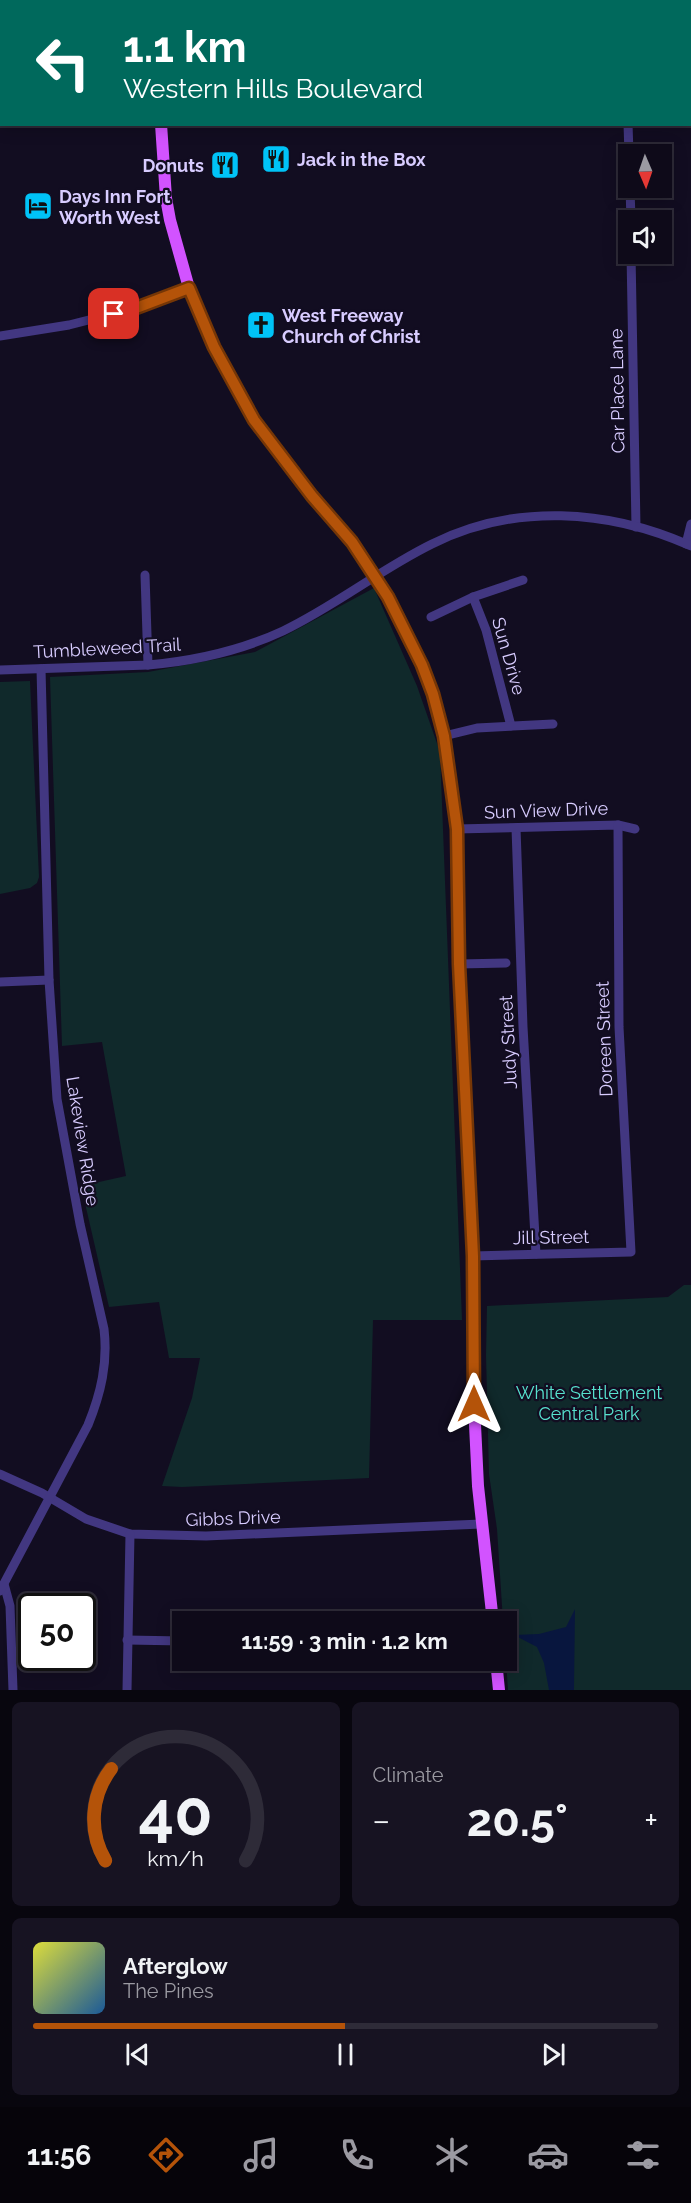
<!DOCTYPE html>
<html lang="en">
<head>
<meta charset="utf-8">
<style>
	body { margin:0; font-family:Raleway,sans-serif; background:#171322; color:#f1f3f6; height:100vh; display:flex; flex-direction:column; font-size:22px; white-space:nowrap }
	* { box-sizing:border-box; margin:0 }
	p { font-size:20px; color:#9b9aa2 }
	.icon { flex:none; width:33px; height:33px; fill:none; stroke:currentColor; stroke-width:2; stroke-linecap:round; stroke-linejoin:round }
	.map { position:relative; height:1690px; overflow:hidden }
	.side { display:flex; flex-direction:column; gap:12px; padding:12px; background:#08060e; flex:1 }
	.side>* { flex:none }
	.top-card { position:absolute; left:0px; top:0px; width:692px; height:126px; box-shadow:0 3px 15px #0003,0 0 0 2px #2e2b38; background:#00695c; color:#fff; overflow:hidden }
	.needle { width:39px; rotate:178deg }
	.controls { position:absolute; left:618px; top:144px; display:grid; gap:12px }
	.controls a { display:grid; place-items:center; width:54px; height:54px; border-radius:0px; background:#0e0a19; box-shadow:0 3px 15px #0003,0 0 0 2px #2e2b38; font-size:30px }
	.speed { position:absolute; left:18px; top:1593px; display:flex; gap:12px; font-size:30px; font-weight:700; text-align:center }
	.speed>* { display:grid; place-content:center; width:78px; height:78px; border-radius:50%; background:#0e0a19; box-shadow:0 3px 15px #0003,0 0 0 2px #2e2b38; line-height:1 }
	.speed .limit { border:3px solid #111; border-radius:9px; background:#fff; color:#111 }
	.pin { position:absolute; display:grid; place-items:center; width:51px; height:51px; color:#fff; margin:-26px; border-radius:12px; box-shadow:0 3px 9px #0006 }
	.me { position:absolute; width:66px; margin:-33px; rotate:0deg; stroke-linejoin:round; filter:drop-shadow(0 0 4px #0008) }
	.turn { display:flex; align-items:center; gap:21px; height:126px; padding:0 24px; font-size:27px }
	.turn .icon { width:78px; height:78px; stroke-width:2.5 }
	.turn b { display:block; font-size:42px; line-height:51px }
	.big { font-size:45px; font-weight:700; line-height:1.1 }
	.side .card { flex:1; display:flex; flex-direction:column; justify-content:center; gap:9px; min-width:0; padding:0 21px; border-radius:9px; background:#171322 }
	.side .dial { align-items:center; gap:0 }
	.dial svg { height:156px; overflow:visible; fill:none; stroke:#2e2b38; stroke-width:7; stroke-linecap:round; text-anchor:middle }
	.dial text { fill:#f1f3f6; stroke:none }
	.song { display:flex; align-items:center; gap:18px }
	.cover { width:72px; height:72px; border-radius:9px; background:linear-gradient(135deg,hsl(60 70% 55%),hsl(210 70% 35%)) }
	.played { height:6px; border-radius:3px; background:linear-gradient(90deg,#b45309 50%,#2e2b38 50%) }
	.keys { display:flex; justify-content:space-around; direction:ltr }
	.heat { display:flex; justify-content:space-between; align-items:center; font-size:33px; direction:ltr }
	.side .tiles { flex:1; display:grid; gap:12px; grid-template-columns:1fr 1fr }
	.card:last-child { grid-column:span 2 }
	.trip { position:absolute; left:172px; top:1611px; width:345px; height:60px; border-radius:0px; background:#0e0a19; box-shadow:0 3px 15px #0003,0 0 0 2px #2e2b38; font-weight:700; line-height:60px; text-align:center }
	.menu { display:flex; height:96px; justify-content:space-around; align-items:center; background:#06040a; color:#9b9aa2 }
	.menu .icon { width:42px; height:42px }
	.menu .selected { color:#b45309 }
	.menu b { font-size:27px; color:#f1f3f6 }
	.map>svg:first-child { display:block }
	.green { fill:#10292b }
	.water { fill:#08163e }
	.lines { fill:none; stroke-linecap:round; stroke-linejoin:round }
	.minor { stroke:#423781; stroke-width:9 }
	.major { stroke:#d253ff; stroke-width:12 }
	.highway { stroke:#ff478b; stroke-width:14 }
	.route-casing { stroke:#753606; stroke-width:15 }
	.route { stroke:#b45309; stroke-width:10 }
	.labels { text-anchor:middle; dominant-baseline:central; stroke-width:4.5; stroke-linejoin:round; paint-order:stroke }
	.poi-label { font-size:18px; font-weight:bold; fill:#d8ccff; stroke:#120d21; text-anchor:start }
	.street-label { font-size:18px; fill:#d8ccff; stroke:#120d21 }
	.park-label { font-size:18px; fill:#57e1ce; stroke:#120d21 }
</style>
</head>
<body>
<div class="map">
<svg width="691" height="1690" viewBox="0 0 691 1690">
	<rect width="100%" height="100%" fill="#120d21"/>
	<g class="green">
		<polygon points="374,588 417,686 440,752 462,1320 373,1320 369,1478 182,1487 162,1486 192,1398 200,1358 169,1358 159,1302 109,1307 81,1186 126,1176 102,1042 62,1046 50,677 148,672 255,652"/>
		<polygon points="30,681 39,877 37,883 30,888 0,894 0,682"/>
		<polygon points="684,1285 691,1285 691,1690 508,1690 506,1661 507,1622 503,1621 497,1529 489,1474 486,1355 487,1306 668,1297"/>
	</g>
	<polygon class="water" points="575,1609 574,1688 574,1690 549,1690 544,1663 537,1647 514,1635 539,1634 566,1627"/>
	<g class="lines">
		<g class="minor">
			<polyline points="654,0 654,2"/>
			<polyline points="628,124 629,154"/>
			<polyline points="630,188 631,220"/>
			<polyline points="631,254 636,527"/>
			<polyline points="0,336 69,325 136,308 189,288"/>
			<polyline points="686,544 691,524"/>
			<polyline points="145,575 148,665"/>
			<polyline points="473,597 486,630 511,726"/>
			<polyline points="431,617 473,597 523,580"/>
			<path d="M 0,670 L 148,665 C 193,661 242,650 283,631 C 335,606 381,569 432,544 C 514,503 608,509 691,546"/>
			<polyline points="444,736 477,728 553,724"/>
			<polyline points="516,828 523,1027 536,1254"/>
			<polyline points="457,829 618,825 635,829"/>
			<polyline points="459,964 506,963"/>
			<polyline points="0,982 49,980"/>
			<polyline points="473,1256 631,1252 619,1027 618,825"/>
			<polyline points="0,1474 42,1493 86,1519 130,1534 206,1536 481,1524"/>
			<polyline points="4,1584 10,1606 13,1690"/>
			<path d="M 0,1591 L 88,1425 C 101,1393 108,1363 104,1329 L 80,1224 L 57,1099 L 49,980 L 41,669"/>
			<polyline points="127,1640 183,1641"/>
			<polyline points="127,1690 130,1534"/>
		</g>
		<g class="major">
			<polyline points="150,0 150,2"/>
			<polyline points="165,0 165,2"/>
			<polyline points="690,2 691,2"/>
			<polyline points="0,20 2,20"/>
			<polyline points="690,92 691,92"/>
			<polyline points="0,114 2,114"/>
			<polyline points="161,124 166,198 170,220 189,288 214,347 254,420 312,496 352,542 376,577 399,617 422,665 433,694 444,736 457,829 459,964 473,1256 474,1404 478,1486 493,1622"/>
			<polyline points="496,1660 499,1690"/>
		</g>
		<g class="highway">
			<polyline points="0,31 2,31"/>
			<polyline points="690,37 691,37"/>
			<polyline points="0,56 2,56"/>
			<polyline points="690,59 691,59"/>
			<polyline points="0,75 2,75"/>
			<polyline points="0,100 2,100"/>
		</g>
	</g>
	<g class="lines">
		<g class="route-casing">
			<polyline id="route" points="114,314 136,308 189,288 214,347 254,420 312,496 352,542 388,597 422,665 433,694 444,736 457,829 459,964 473,1256 474,1404"/>
		</g>
		<use href="#route" class="route"/>
	</g>
	<defs>
		<g id="restaurant-square" transform="scale(1.5)"><rect x="-9" y="-9" width="18" height="18" rx="4" fill="#00c3f7" stroke="#120d21"/><path d="M-5-6h1v4h1v-4h1v4h1v-4h1v5L-1.5 .5V6h-2V.5L-5-1ZM5-6V6H3V1.5H1.5Q1.5-4 5-6Z" fill="#111"/></g>
		<g id="hotel-square" transform="scale(1.5)"><rect x="-9" y="-9" width="18" height="18" rx="4" fill="#00c3f7" stroke="#120d21"/><path d="M-6-4.5h1.5V1H6V5H4.5V3h-9V5H-6ZM-4 0a1.8 1.8 0 1 1 3.6 0ZM.5 0V-2.5h3Q6-2.5 6 0Z" fill="#111"/></g>
		<g id="church-square" transform="scale(1.5)"><rect x="-9" y="-9" width="18" height="18" rx="4" fill="#00c3f7" stroke="#120d21"/><path d="M-1.2-6h2.4v3.5h3.3v2.4h-3.3V6h-2.4V-.1h-3.3v-2.4h3.3Z" fill="#111"/></g>
	</defs>
	<g fill-rule="evenodd">
		<use href="#restaurant-square" x="276" y="159"/>
		<use href="#restaurant-square" x="225" y="165"/>
		<use href="#hotel-square" x="38" y="206"/>
		<use href="#church-square" x="261" y="325"/>
	</g>
	<g class="labels">
		<g class="poi-label">
			<text x="297" y="159">Jack in the Box</text>
			<text x="204" y="165" text-anchor="end">Donuts</text>
			<text x="59" y="196">Days Inn Fort<tspan x="59" dy="21">Worth West</tspan></text>
			<text x="282" y="315">West Freeway<tspan x="282" dy="21">Church of Christ</tspan></text>
		</g>
		<g class="street-label">
			<text transform="translate(617 391) rotate(-91)">Car Place Lane</text>
			<text transform="translate(107 648) rotate(-3)">Tumbleweed Trail</text>
			<text transform="translate(509 656) rotate(74)">Sun Drive</text>
			<text transform="translate(546 810) rotate(-2)">Sun View Drive</text>
			<text transform="translate(604 1039) rotate(-92)">Doreen Street</text>
			<text transform="translate(508 1042) rotate(-93)">Judy Street</text>
			<text transform="translate(83 1141) rotate(81)">Lakeview Ridge</text>
			<text transform="translate(551 1237) rotate(-1)">Jill Street</text>
			<text transform="translate(233 1518) rotate(-2)">Gibbs Drive</text>
		</g>
		<g class="park-label">
			<text x="589" y="1392">White Settlement<tspan x="589" dy="21">Central Park</tspan></text>
		</g>
	</g>
</svg>
<div class="controls">
<a><svg class="needle" viewBox="-14 -14 28 28"><path d="M0-13l5 13h-10z" fill="#e53935"/><path d="M0 13l5-13h-10z" fill="#9b9aa2"/></svg></a>
<a><svg class="icon" aria-label="sound" viewBox="0 0 24 24"><path d="M4 9h4l5-4v14l-5-4H4zM17 9q2 3 0 6"/></svg></a>
</div>
<div class="speed"><div class="limit">50</div></div>
<div class="pin" style="left:114px;top:314px;background:#d93025"><svg class="icon" aria-label="arrive" viewBox="0 0 24 24"><path d="M6 21V4h12l-3 4 3 4H6"/></svg></div>
<svg class="me" style="left:474px;top:1404px" viewBox="-20 -20 40 40"><path d="M0-17L14 15 0 8-14 15z" fill="#b45309" stroke="#fff" stroke-width="4"/></svg>
<div class="trip">11:59 · 3 min · 1.2 km</div>
<div class="top-card">
<div class="turn"><svg class="icon" aria-label="left" viewBox="0 0 24 24"><path d="M17 20v-9H6M10 6l-5 5 5 5"/></svg><div><b>1.1 km</b>Western Hills Boulevard</div></div>
</div>
</div>
<section class="side">
<div class="tiles">
<div class="card dial"><svg viewBox="0 0 100 80">
<path d="M14 69A42 42 0 1 1 86 69"/>
<path d="M14 69A42 42 0 0 1 17 22" stroke="#b45309"/>
<text x="50" y="56" font-size="32" font-weight="700">40</text>
<text x="50" y="72" font-size="11">km/h</text>
</svg></div>
<div class="card"><p>Climate</p>
<div class="heat"><a>−</a><b class="big">20.5°</b><a>+</a></div>
</div>
<div class="card">
<div class="song"><i class="cover"></i><div><b>Afterglow</b><p>The Pines</p></div></div>
<div class="played"></div>
<div class="keys"><svg class="icon" aria-label="previous" viewBox="0 0 24 24"><path d="M18 5L8 12l10 7zM5 5v14"/></svg><svg class="icon" aria-label="pause" viewBox="0 0 24 24"><path d="M8 5v14M16 5v14"/></svg><svg class="icon" aria-label="next" viewBox="0 0 24 24"><path d="M6 5l10 7-10 7zM19 5v14"/></svg></div>
</div>
</div>
</section>
<nav class="menu">
<b>11:56</b>
<svg class="icon selected" aria-label="directions" viewBox="0 0 24 24"><path d="M12 3l9 9-9 9-9-9zM9 14v-3h6M13 9l2 2-2 2"/></svg>
<svg class="icon" aria-label="music" viewBox="0 0 24 24"><path d="M9 18V5l10-2v13"/><circle cx="6" cy="18" r="3"/><circle cx="16" cy="16" r="3"/></svg>
<svg class="icon" aria-label="phone" viewBox="0 0 24 24"><path d="M5 4h4l2 5-3 2q2 4 5 5l2-3 5 2v4C11 20 4 13 5 4z"/></svg>
<svg class="icon" aria-label="climate" viewBox="0 0 24 24"><path d="M12 3v18M4 7l16 10M4 17L20 7"/></svg>
<svg class="icon" aria-label="car" viewBox="0 0 24 24"><path d="M5 17H2v-5l4-1 3-4h7l3 4 3 1v5h-3M9 17h6M6 11h13"/><circle cx="7" cy="17" r="2"/><circle cx="17" cy="17" r="2"/></svg>
<svg class="icon" aria-label="filters" viewBox="0 0 24 24"><path d="M4 7h16M4 17h16"/><circle cx="9" cy="7" r="2"/><circle cx="15" cy="17" r="2"/></svg>
</nav>
</body>
</html>
